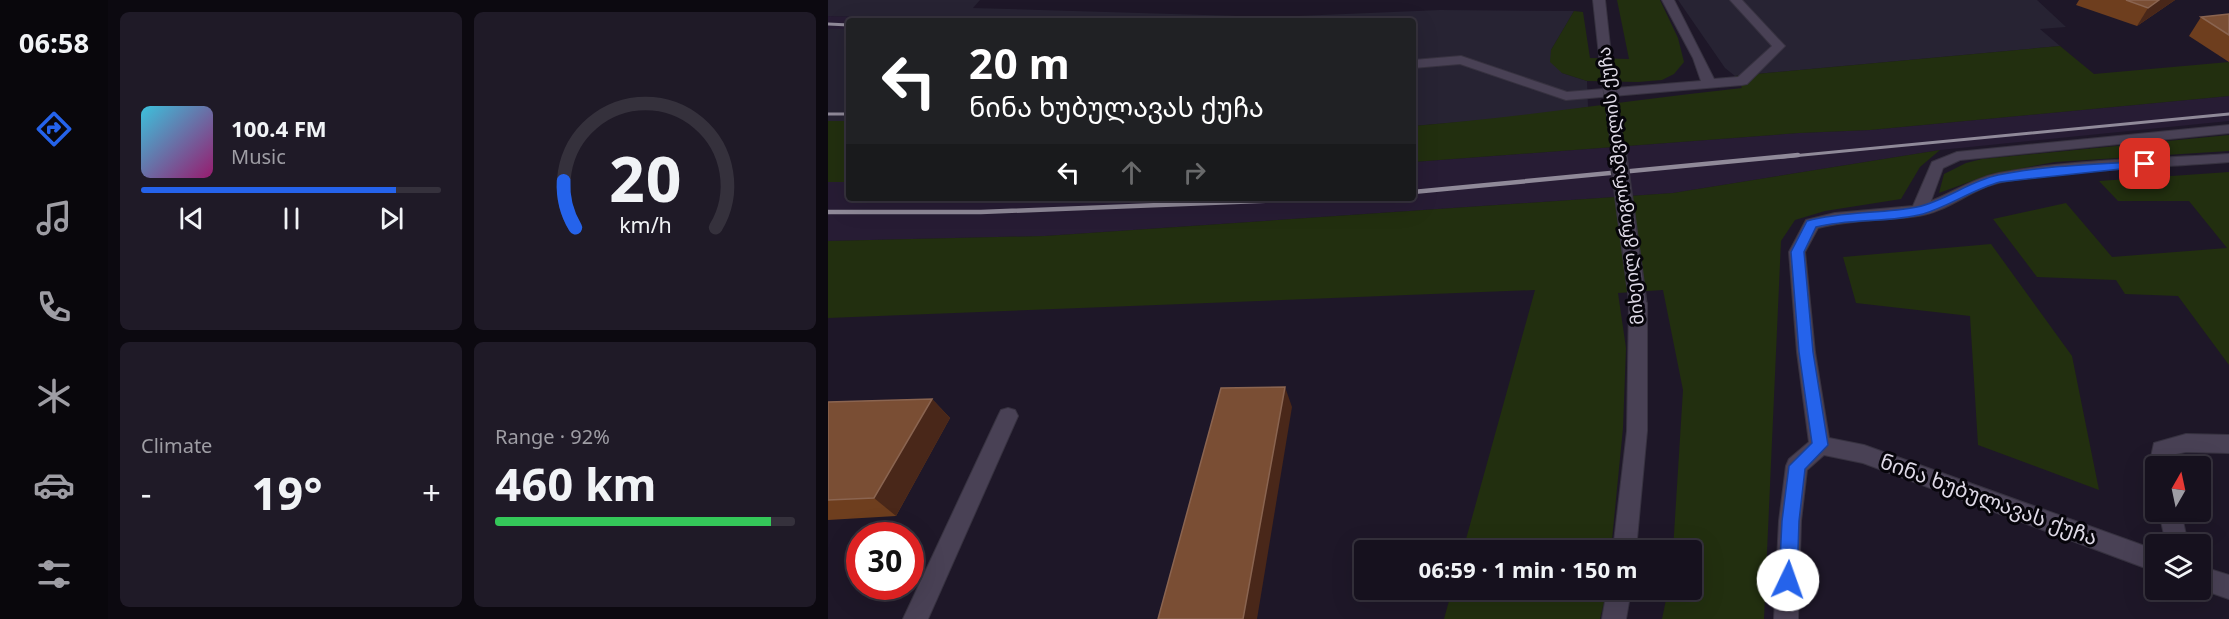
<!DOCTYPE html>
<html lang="en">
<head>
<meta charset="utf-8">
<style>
	body { margin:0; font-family:Georgia,"Noto Sans Georgian",serif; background:#1f1a27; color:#f1f3f6; height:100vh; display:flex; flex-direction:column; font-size:22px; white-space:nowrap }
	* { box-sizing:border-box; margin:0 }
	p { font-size:20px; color:#9e9da4 }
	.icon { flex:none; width:33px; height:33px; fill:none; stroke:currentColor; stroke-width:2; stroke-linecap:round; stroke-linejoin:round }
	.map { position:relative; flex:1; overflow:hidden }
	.details { display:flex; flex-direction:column; gap:12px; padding:12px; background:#0c0910; width:720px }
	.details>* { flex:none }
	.banner { position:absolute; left:18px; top:18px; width:570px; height:183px; border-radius:6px; box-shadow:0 6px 24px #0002,0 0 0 2px #35313c; background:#202124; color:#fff; overflow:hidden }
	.needle { width:39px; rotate:9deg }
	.tools { position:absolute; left:1317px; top:456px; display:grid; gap:12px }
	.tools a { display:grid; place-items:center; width:66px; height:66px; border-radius:6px; background:#16111e; box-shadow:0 6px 24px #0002,0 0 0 2px #35313c; font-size:30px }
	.speed { position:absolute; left:18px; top:522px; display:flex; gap:12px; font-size:30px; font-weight:700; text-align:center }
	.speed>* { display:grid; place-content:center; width:78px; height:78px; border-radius:50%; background:#16111e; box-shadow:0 6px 24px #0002,0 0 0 2px #35313c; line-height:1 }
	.speed .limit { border:9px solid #d22; background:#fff; color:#111 }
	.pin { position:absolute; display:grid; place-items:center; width:51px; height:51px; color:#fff; margin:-26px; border-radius:12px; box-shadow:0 3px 9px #0006 }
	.me { position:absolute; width:66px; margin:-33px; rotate:3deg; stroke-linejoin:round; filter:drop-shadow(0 0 4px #0008) }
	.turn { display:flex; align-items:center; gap:21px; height:126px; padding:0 24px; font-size:27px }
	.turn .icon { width:78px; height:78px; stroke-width:2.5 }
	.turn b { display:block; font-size:42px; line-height:51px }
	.lanes { display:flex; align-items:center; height:57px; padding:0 24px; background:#0003; justify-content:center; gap:30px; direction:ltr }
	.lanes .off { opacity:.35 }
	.big { font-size:45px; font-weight:700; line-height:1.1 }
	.details .widget { flex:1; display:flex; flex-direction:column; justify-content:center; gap:9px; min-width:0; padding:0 21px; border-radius:9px; background:#1f1a27 }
	.details .dial { align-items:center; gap:0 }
	.dial svg { height:156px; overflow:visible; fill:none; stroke:#35313c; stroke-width:7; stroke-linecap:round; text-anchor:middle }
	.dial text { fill:#f1f3f6; stroke:none }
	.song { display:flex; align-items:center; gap:18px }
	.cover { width:72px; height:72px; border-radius:9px; background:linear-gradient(135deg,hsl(190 70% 55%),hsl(320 70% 35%)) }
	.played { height:6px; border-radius:3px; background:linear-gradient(90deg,#2563eb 85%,#35313c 85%) }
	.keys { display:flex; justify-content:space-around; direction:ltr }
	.heat { display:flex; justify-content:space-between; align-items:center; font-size:33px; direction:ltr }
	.charge { height:9px; border-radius:4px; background:linear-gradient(90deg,#34c759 92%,#35313c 0) }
	.details .tiles { flex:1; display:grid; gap:12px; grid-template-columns:repeat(2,1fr) }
	.trip { position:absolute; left:526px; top:540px; width:348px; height:60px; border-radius:6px; background:#16111e; box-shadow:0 6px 24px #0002,0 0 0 2px #35313c; font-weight:700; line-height:60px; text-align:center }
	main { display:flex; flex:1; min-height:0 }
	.menu { display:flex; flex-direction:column; width:108px; justify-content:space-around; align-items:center; background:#09070c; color:#9e9da4 }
	.menu .icon { width:42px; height:42px }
	.menu .current { color:#2563eb }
	.menu b { font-size:27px; color:#f1f3f6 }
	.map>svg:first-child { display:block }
	.built { fill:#271c34 }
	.industrial { fill:#272333 }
	.green { fill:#222f0f }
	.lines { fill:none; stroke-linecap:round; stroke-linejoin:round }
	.minor-casing { stroke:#373240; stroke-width:2 }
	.minor { fill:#494155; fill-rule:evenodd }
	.rail-far1 { stroke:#908a99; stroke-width:3 }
	.rail { stroke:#908a99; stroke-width:4.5 }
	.minor-bridge-far1-casing { stroke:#373240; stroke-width:14; stroke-linecap:butt }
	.minor-bridge-casing { stroke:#373240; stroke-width:19; stroke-linecap:butt }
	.minor-bridge-far1 { stroke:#494155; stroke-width:13 }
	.minor-bridge { stroke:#494155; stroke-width:16 }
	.wall { fill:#6e3e1e }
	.shaded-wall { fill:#492719 }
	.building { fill:#7a4e34; stroke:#8a6450; stroke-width:1.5 }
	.route { fill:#2563eb; stroke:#184099; stroke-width:1.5 }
	.labels { text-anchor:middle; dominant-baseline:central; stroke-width:6; stroke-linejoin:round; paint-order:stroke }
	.street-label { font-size:18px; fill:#ded9e6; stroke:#07050b }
	.near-street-label { font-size:21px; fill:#ded9e6; stroke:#07050b }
</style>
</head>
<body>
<main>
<nav class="menu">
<b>06:58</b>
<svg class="icon current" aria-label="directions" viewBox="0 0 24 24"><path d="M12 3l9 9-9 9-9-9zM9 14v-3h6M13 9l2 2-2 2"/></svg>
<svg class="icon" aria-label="music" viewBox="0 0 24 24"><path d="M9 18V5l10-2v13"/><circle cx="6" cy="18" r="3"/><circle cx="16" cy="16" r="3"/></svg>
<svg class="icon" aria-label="phone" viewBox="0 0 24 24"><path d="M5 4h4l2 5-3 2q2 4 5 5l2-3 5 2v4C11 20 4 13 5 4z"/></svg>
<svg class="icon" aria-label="climate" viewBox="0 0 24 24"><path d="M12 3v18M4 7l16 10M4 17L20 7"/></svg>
<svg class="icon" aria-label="car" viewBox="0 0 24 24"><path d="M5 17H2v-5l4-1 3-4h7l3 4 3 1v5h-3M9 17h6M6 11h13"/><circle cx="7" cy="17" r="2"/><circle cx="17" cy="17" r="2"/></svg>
<svg class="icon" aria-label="filters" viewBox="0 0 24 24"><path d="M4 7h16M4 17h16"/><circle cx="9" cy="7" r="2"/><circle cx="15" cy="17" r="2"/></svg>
</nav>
<section class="details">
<div class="tiles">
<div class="widget">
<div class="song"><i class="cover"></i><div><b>100.4 FM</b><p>Music</p></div></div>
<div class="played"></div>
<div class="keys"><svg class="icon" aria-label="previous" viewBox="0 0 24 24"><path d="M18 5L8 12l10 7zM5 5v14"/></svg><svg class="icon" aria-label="pause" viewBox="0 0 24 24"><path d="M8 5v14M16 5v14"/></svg><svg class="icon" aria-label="next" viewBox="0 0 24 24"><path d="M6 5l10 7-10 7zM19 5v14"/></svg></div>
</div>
<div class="widget dial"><svg viewBox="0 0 100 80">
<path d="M14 69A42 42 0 1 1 86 69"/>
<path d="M14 69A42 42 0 0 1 8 45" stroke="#2563eb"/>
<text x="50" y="56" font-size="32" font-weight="700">20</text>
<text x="50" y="72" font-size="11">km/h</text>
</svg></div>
<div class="widget"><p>Climate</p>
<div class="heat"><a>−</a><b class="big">19°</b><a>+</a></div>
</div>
<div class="widget"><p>Range · 92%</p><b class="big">460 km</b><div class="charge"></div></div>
</div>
</section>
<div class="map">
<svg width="1401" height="619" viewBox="0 0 1401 619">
	<rect width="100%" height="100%" fill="#1e1728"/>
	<g class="built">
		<polygon points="0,16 183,21 21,21 21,29 0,29"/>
		<polygon points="1401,96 1401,121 1112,150 845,193 217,236 0,241 0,182 21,182 21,198 585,198 585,162 971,133 1042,130"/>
	</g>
	<g class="industrial">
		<polygon points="0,0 152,0 145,8 446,17 612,10 746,11 723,50 734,73 759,81 760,107 692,117 585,126 585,21 183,21 0,16"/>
		<polygon points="850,0 1209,0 1238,27 1212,29 1232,46 907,76 897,68"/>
		<rect x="0" y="29" width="21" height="92"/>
	</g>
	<g class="green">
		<polygon points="789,0 832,0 850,38 856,62 846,74 834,80 810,82 759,81 734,73 722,62 723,50 746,11 755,12 762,58 801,59"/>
		<path d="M 1232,46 L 1266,74 L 1401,62 L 1401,96 L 1042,130 L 971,133 L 585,162 L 585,126 C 695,117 804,100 914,88 L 907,76 Z"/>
		<rect x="0" y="121" width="21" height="61"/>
		<polygon points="1401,135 1401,151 1227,162 1163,174 1111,193 1116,174 1138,163 1154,159"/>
		<polygon points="1112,150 1092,167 1073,199 997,211 967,220 953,241 936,619 834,619 840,590 864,590 864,550 845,550 855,390 835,290 790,293 798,348 795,428 783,550 635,550 707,290 0,318 0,241 217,236 845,193"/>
		<polygon points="1401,172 1401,365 1350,296 1297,294 1288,280 1209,277 1165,219 1238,203 1284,257 1399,248 1361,201 1290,201 1271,181"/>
		<polygon points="1163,244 1244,356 1271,490 1150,445 1142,316 1028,303 1015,257"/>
		<polygon points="624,590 779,590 772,619 616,619"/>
	</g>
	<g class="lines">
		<g class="minor-casing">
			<g id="minor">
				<polygon points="765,0 777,0 783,55 777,59 771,55"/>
				<polygon points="834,0 846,0 886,79 910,77 944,46 902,0 914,0 957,46 919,84 914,85 738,100 632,64 585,68 585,60 633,56 739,92 873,81 865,58"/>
				<path d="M 1401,125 L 1401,133 L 1132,160 L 1115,168 L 1103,201 C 1126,192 1146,178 1171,173 C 1246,159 1325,159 1401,154 L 1401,162 C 1326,168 1248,169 1174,182 C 1144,188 1120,212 1090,216 C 1057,221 1023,219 990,228 L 977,252 L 987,352 L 1001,438 L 1036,445 L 1328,550 L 1328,572 L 1035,463 L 996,455 L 979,470 L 973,521 L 970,619 L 946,619 L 951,521 L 958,466 L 961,459 L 981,442 L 969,352 L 961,252 L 978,220 L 1007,213 L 1085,206 L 1104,162 L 1129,152 Z"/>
				<polygon points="810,297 816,298 819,303 819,431 808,550 785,550 799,431 801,303 804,298"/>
				<polygon points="180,408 187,410 190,416 100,619 75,619 170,416 173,410"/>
				<polygon points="1358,434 1401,435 1401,453 1358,452 1343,455 1342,466 1328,466 1328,474 1324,473 1321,466 1326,443"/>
				<polygon points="1331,512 1353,512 1360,544 1338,544"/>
				<polygon points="1372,566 1401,575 1401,599 1372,589"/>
				<polygon points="779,590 803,590 798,619 774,619"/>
			</g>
		</g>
		<use href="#minor" class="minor"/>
		<g class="rail-far1">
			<polyline points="0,24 21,25"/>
			<polyline points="0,114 21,114"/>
			<polyline points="954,157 1401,114"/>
		</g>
		<g class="rail">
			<polyline points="585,192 970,155"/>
			<polyline points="0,212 153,212 510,198"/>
		</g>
		<g class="minor-bridge-far1-casing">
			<polyline id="minor-bridge-far1" points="777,55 791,157"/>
		</g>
		<g class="minor-bridge-casing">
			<polyline id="minor-bridge" points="790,155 810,303"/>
		</g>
		<use href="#minor-bridge-far1" class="minor-bridge-far1"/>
		<use href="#minor-bridge" class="minor-bridge"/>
	</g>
	<g class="wall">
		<polygon points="1251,0 1347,0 1309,26 1248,5"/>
		<polygon points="1401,14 1401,62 1361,36 1373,17"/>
		<polygon points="104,399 122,418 68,516 0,520 0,402"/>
	</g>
	<g class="shaded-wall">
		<polygon points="1331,0 1347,0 1309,26 1320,8"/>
		<polygon points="457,387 464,407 429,619 415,619"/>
		<polygon points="104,399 122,418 68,516 46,498"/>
	</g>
	<g class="building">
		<polygon points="1298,0 1331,0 1320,8"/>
		<polygon points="1401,14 1401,35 1373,17"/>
		<polygon points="457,387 415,619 330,619 393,388"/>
		<polygon points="104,399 46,498 0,500 0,402"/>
	</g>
	<path class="route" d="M 1317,161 L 1323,164 L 1321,166 L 1172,182 C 1145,189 1122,206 1095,214 C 1062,223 1023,218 988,227 L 976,252 L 985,352 L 1000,445 L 977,469 L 971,521 L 969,580 L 966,586 L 960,589 L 953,586 L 951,580 L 954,521 L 961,466 L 984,443 L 971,352 L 963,252 L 979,221 C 1016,211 1053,214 1089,207 C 1118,201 1141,181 1170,175 C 1217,165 1269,165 1317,161 Z"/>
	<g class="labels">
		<g class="street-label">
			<text transform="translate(792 186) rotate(-97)">მიხეილ გრიგორაშვილის ქუჩა</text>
		</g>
		<g class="near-street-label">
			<text transform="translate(1161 499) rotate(20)">ნინა ხუბულავას ქუჩა</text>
		</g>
	</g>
</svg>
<div class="tools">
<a><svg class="needle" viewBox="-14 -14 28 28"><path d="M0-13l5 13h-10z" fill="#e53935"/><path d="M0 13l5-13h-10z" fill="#9e9da4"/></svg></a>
<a><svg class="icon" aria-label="layers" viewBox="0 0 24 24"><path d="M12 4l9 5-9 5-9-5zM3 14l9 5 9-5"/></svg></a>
</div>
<div class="speed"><div class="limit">30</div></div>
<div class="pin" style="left:1317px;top:164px;background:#d93025"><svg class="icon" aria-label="arrive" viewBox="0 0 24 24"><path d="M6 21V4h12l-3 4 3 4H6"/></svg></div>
<svg class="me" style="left:960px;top:580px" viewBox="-20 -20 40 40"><circle r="19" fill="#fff"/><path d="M0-13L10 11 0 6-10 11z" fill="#2563eb"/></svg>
<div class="trip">06:59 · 1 min · 150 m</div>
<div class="banner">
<div class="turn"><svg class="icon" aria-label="left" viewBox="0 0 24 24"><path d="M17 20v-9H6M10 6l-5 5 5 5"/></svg><div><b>20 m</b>ნინა ხუბულავას ქუჩა</div></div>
<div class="lanes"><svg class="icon" aria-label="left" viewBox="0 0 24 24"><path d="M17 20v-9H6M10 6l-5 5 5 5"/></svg><svg class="icon off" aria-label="ahead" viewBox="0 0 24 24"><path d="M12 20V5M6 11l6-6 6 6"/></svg><svg class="icon off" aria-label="right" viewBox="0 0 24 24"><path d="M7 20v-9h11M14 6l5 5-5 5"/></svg></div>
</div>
</div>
</main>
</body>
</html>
